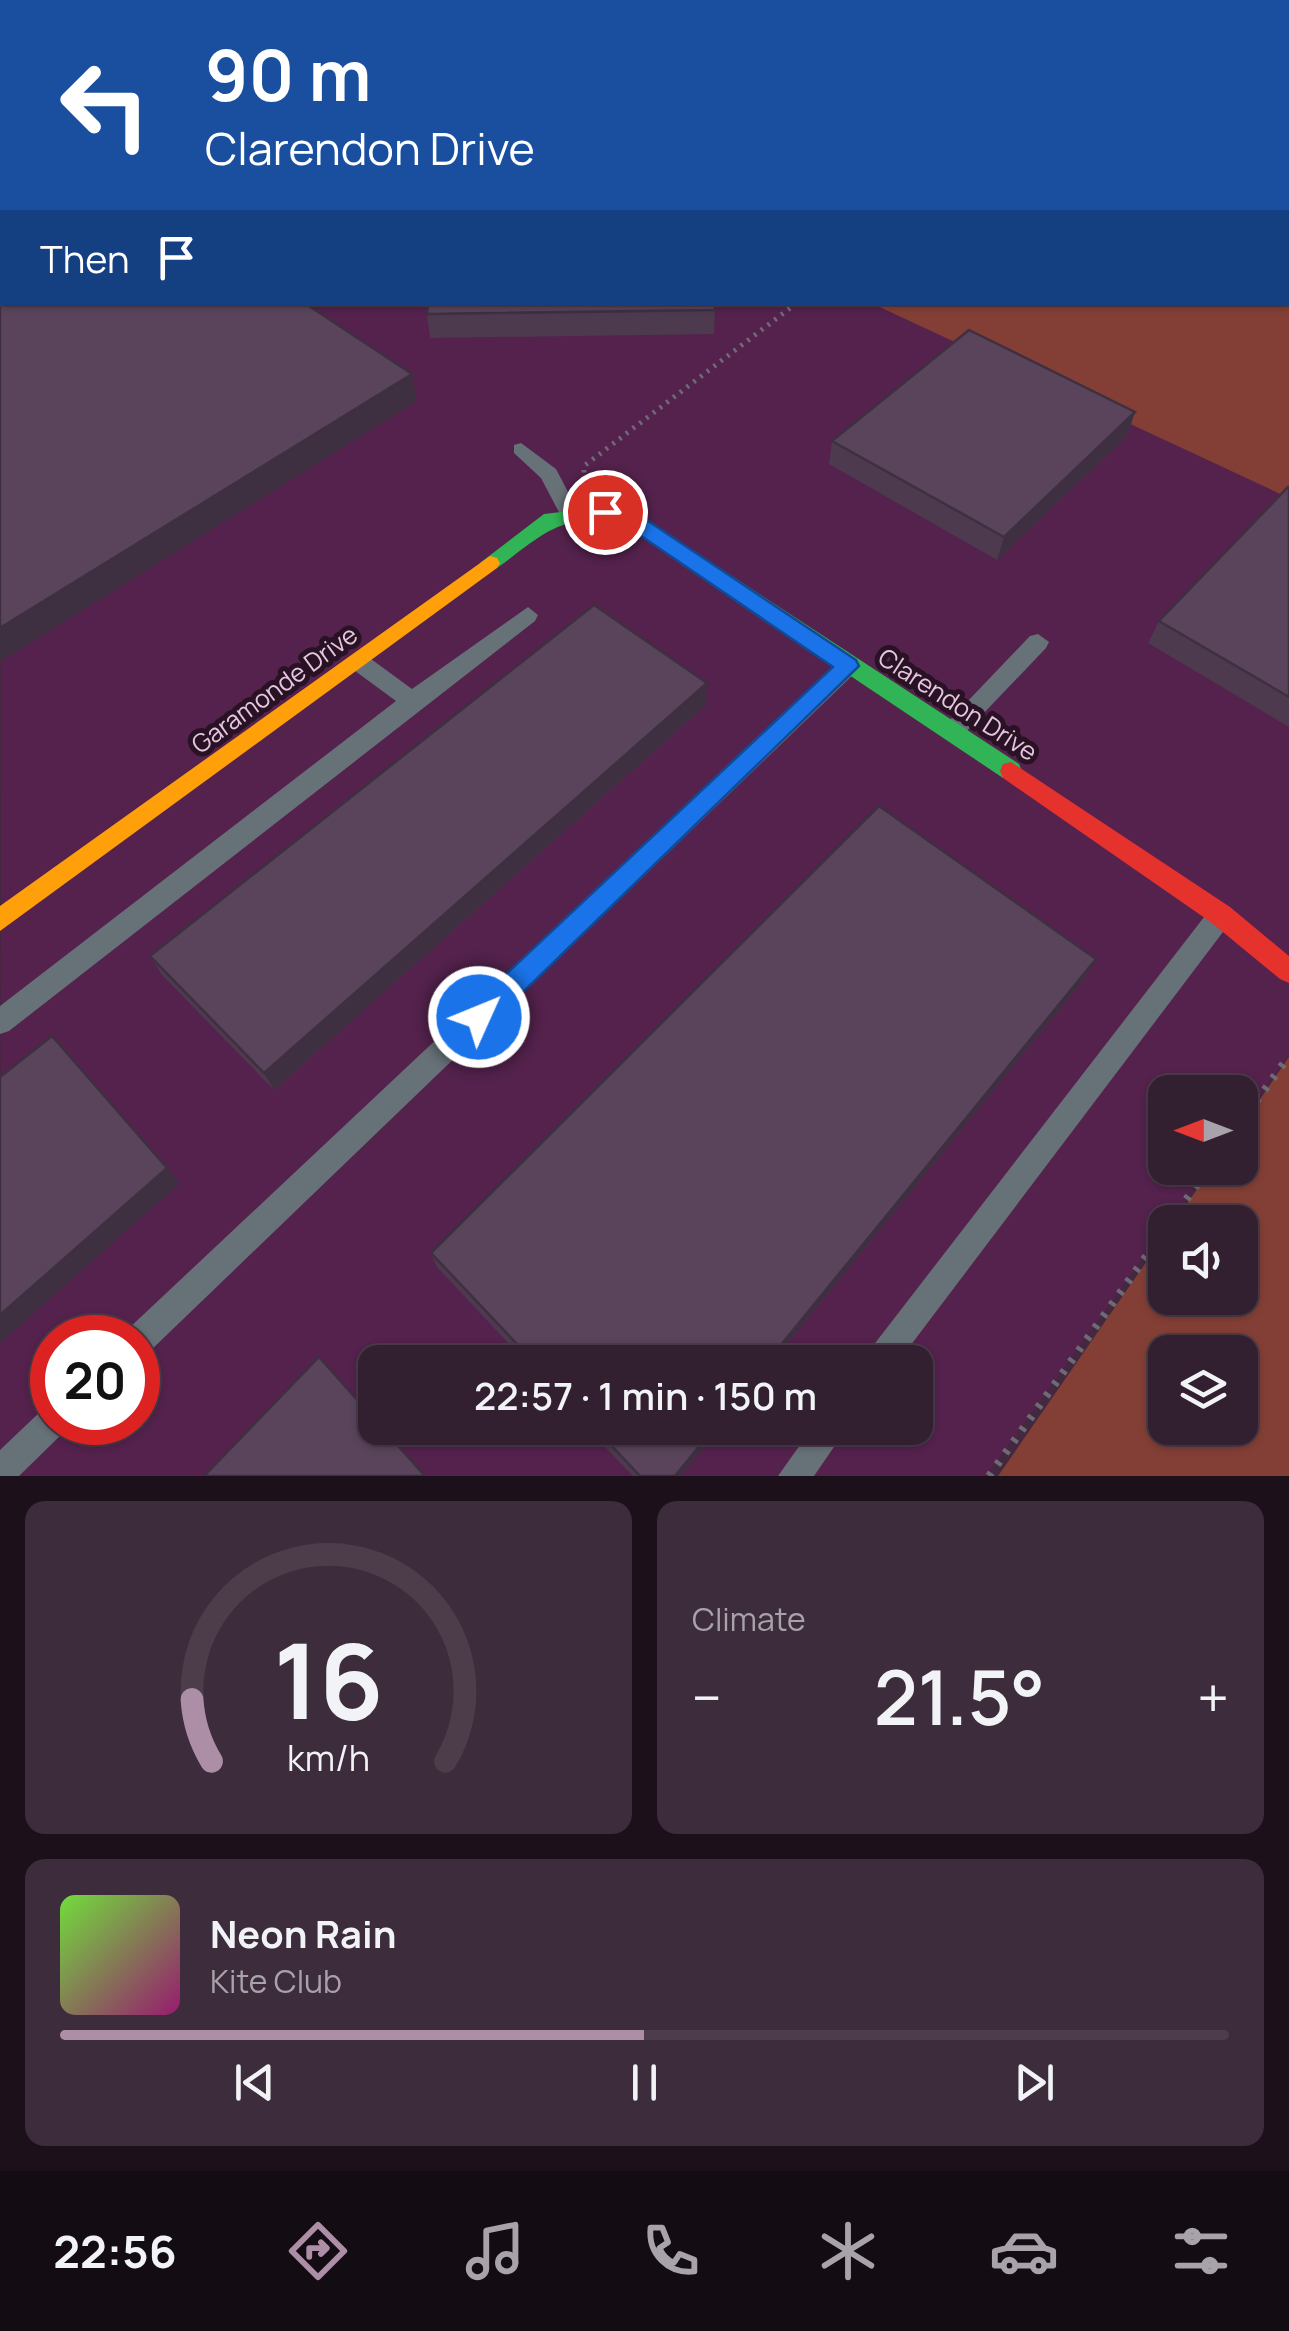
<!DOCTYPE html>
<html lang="en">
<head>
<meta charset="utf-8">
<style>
	body { margin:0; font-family:Manrope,sans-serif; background:#3d2c3b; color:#f1f3f6; height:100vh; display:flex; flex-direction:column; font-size:38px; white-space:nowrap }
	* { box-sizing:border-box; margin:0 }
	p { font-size:32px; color:#a8a2aa }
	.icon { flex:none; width:55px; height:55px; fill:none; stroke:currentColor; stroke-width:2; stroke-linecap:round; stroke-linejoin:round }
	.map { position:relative; height:1476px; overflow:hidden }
	.details { display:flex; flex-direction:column; gap:25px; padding:25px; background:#1c111a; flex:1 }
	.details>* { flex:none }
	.banner { position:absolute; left:0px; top:0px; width:1290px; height:305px; box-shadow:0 2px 8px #0004,0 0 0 2px #4d3d4b; background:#1a4fa0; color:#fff; overflow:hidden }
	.needle { width:65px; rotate:270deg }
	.tools { position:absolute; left:1148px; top:1075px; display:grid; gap:20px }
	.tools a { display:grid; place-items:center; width:110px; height:110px; border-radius:20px; background:#321f2f; box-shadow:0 2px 8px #0004,0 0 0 2px #4d3d4b; font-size:50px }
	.speed { position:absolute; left:30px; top:1315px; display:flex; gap:20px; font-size:50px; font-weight:700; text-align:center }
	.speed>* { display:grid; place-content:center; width:130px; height:130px; border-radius:50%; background:#321f2f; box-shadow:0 2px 8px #0004,0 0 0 2px #4d3d4b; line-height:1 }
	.speed .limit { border:15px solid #d22; background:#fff; color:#111 }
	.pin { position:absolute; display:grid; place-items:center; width:85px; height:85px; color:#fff; margin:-42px; border:5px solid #fff; border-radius:50%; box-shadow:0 2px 10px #0007 }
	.me { position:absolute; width:110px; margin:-55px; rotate:46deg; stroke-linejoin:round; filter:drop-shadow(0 0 8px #0008) }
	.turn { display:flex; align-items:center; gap:35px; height:210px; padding:0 40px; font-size:45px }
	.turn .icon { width:130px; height:130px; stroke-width:2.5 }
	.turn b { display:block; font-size:70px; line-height:85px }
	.then { display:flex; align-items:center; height:95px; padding:0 40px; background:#0003; gap:20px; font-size:38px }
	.big { font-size:75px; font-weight:600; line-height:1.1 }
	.details .tile { flex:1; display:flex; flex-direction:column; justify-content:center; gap:15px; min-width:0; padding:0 35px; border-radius:20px; background:#3d2c3b }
	.details .dial { align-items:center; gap:0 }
	.dial svg { height:260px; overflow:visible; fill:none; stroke:#4d3d4b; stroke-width:7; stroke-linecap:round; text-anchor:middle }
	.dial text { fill:#f1f3f6; stroke:none }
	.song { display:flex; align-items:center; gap:30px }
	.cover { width:120px; height:120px; border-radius:15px; background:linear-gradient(135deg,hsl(100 70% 55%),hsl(320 70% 35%)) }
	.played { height:10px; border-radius:5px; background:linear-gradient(90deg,#ac8fa6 50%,#4d3d4b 50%) }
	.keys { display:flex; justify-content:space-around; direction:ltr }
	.heat { display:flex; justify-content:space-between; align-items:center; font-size:55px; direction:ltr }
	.details .tiles { flex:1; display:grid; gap:25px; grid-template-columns:1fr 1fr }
	.tile:last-child { grid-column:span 2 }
	.trip { position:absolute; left:358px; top:1345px; width:575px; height:100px; border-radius:20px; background:#321f2f; box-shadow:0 2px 8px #0004,0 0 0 2px #4d3d4b; font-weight:600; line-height:100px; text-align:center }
	.menu { display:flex; height:160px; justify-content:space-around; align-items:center; background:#140c13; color:#a8a2aa }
	.menu .icon { width:70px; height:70px }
	.menu .on { color:#ac8fa6 }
	.menu b { font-size:45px; color:#f1f3f6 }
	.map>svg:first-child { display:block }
	.built { fill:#54224d; fill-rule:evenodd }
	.green { fill:#833f35; fill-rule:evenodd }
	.forest { fill:#87382a }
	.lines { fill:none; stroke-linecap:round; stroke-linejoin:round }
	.path-far2 { stroke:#6e6a76; stroke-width:4; stroke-dasharray:1 5; stroke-linecap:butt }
	.path-far1 { stroke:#6e6a76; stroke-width:5; stroke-dasharray:2.5 6; stroke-linecap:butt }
	.path { stroke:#6e6a76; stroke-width:8; stroke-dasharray:4 10; stroke-linecap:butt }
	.lane { fill:#677178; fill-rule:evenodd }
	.fast { fill:#30b455; fill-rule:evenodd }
	.slow { fill:#ff9f0a; fill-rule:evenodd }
	.jam { fill:#e5322d; fill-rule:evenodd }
	.wall { fill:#4d3a4f }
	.shaded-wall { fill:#3e3040 }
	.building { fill:#59445c; stroke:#3e3040; stroke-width:2.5 }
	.route { fill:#1a73e8; stroke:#114b97; stroke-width:2.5 }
	.labels { text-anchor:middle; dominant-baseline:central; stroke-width:10; stroke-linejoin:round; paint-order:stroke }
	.street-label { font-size:25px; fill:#e4c6de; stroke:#281224 }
</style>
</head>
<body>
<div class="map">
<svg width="1289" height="1476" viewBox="0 0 1289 1476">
	<rect width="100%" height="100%" fill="#43293f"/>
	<path class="built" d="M 2,116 L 2,302 L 871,303 L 1289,498 L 1289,1055 L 1240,1123 L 1240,1092 L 1165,1092 L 1165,1168 L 1208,1168 L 986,1476 L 0,1476 ZM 52,1338 L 138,1338 L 138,1422 L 52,1422 ZM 375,1362 L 915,1362 L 915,1428 L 375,1428 Z"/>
	<g class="green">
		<polygon points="200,0 1289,0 1289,498 871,303 1288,302 1288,2 195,2"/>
		<path d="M 1289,1057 L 1289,1476 L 998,1476 L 1165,1235 L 1165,1298 L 1240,1298 L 1240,1222 L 1174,1222 L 1212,1168 L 1240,1168 L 1240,1128 ZM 1165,1352 L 1240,1352 L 1240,1428 L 1165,1428 Z"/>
	</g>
	<polygon class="forest" points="200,0 859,0 195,2"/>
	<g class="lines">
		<g class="path-far2">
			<polyline points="248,0 256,2"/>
			<polyline points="15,2 28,0"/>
			<polyline points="1100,2 1124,0"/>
			<polyline points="1209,2 1224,0"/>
		</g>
		<polyline class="path-far1" points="584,481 584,466 798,302"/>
		<g class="path">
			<polyline points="1240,1124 1289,1056"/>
			<polyline points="1170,1222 1209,1168"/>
			<polyline points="989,1476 1165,1230"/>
		</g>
		<g class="lane">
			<polygon points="521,443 556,469 579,513 576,518 562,518 541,478 514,453 514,445"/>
			<polygon points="528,607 538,615 535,621 9,1031 0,1034 0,1006 396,701 351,668 348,662 351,656 367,656 412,689"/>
			<polygon points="1038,634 1049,642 1046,648 961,737 945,737 942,731 945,725 1030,636"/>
			<polygon points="848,658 856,660 859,666 856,672 149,1352 138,1356 138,1338 124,1338 127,1330 840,660"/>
			<polygon points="1220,905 1229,908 1232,916 1229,924 898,1362 865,1362 869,1351 1211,908"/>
			<polygon points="52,1406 52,1422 67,1422 63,1433 19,1476 0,1476 0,1450 41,1411"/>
			<polygon points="812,1428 847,1428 814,1476 778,1476"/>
		</g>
		<path class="fast" d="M 595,508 L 645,519 L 1019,764 L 1022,771 L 1019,778 L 1003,778 L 631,529 C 565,508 548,531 497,568 L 490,570 L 480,563 L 544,514 Z"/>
		<polygon class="slow" points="490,556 497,558 500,563 497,568 0,931 0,906"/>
		<polygon class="jam" points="1011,762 1230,907 1289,956 1289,983 1280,979 1212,923 1003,778 1000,771 1003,764"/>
	</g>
	<g class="wall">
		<polygon points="715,310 714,334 430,338 427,314"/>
		<polygon points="1135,412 1127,436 997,560 829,464 832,441"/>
		<polygon points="1289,487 1289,727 1148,643 1159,621"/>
		<polygon points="706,705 274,1090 162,975 150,956"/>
		<polygon points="1096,959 1085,978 772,1362 526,1362 437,1267 431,1253"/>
		<polygon points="587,1428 720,1428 680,1476 633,1476"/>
	</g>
	<g class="shaded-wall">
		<polygon points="412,374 417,401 0,662 0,628"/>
		<polygon points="1135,412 1127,436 997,560 1004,537"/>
		<polygon points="707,683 706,705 274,1090 264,1073"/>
		<polygon points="1096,959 1085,978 772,1362 767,1362"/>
		<polygon points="167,1168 180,1183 0,1343 0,1315"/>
		<polygon points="714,1428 720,1428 680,1476 675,1476"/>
	</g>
	<g class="building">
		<polygon points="2,250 2,302 303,302 412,374 0,628 0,251"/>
		<polygon points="428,302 714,302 715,310 427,314"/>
		<polygon points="969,330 1135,412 1004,537 832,441"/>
		<polygon points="1288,487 1289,487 1289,697 1159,621"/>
		<polygon points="594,605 707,683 264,1073 150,956"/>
		<polygon points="879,806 1096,959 767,1362 534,1362 431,1253"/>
		<polygon points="52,1036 167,1168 0,1315 0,1077"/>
		<polygon points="319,1357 375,1420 375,1428 382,1428 425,1476 204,1476"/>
		<polygon points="595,1428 714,1428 675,1476 640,1476"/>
	</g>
	<polygon class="route" points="605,506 645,519 856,660 859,666 488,1026 479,1029 469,1026 466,1017 469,1009 833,667 631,529 598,517 598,508"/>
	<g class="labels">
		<g class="street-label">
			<text transform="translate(274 689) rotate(-36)">Garamonde Drive</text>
			<text transform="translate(958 704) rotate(33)">Clarendon Drive</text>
		</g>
	</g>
</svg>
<div class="tools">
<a><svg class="needle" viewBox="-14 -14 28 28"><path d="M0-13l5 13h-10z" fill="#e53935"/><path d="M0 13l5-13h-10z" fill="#a8a2aa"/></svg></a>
<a><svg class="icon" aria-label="sound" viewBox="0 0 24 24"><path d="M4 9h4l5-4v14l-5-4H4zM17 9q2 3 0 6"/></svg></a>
<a><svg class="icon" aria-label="layers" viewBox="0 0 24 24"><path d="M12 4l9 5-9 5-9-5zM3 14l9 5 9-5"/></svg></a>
</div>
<div class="speed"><div class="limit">20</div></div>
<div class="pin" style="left:605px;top:512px;background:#d93025"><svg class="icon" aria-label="arrive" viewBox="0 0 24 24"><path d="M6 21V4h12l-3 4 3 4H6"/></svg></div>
<svg class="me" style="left:479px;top:1017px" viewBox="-20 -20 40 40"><circle r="17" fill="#1a73e8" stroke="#fff" stroke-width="3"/><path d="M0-11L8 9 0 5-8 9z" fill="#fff"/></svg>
<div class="trip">22:57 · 1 min · 150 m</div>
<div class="banner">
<div class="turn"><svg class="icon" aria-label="left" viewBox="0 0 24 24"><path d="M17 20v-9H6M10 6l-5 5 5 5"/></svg><div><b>90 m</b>Clarendon Drive</div></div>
<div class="then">Then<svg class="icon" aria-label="arrive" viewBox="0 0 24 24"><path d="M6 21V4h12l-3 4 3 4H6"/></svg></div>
</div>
</div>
<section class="details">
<div class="tiles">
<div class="tile dial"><svg viewBox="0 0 100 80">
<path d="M14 69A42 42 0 1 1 86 69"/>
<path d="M14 69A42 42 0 0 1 8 50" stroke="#ac8fa6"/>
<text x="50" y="56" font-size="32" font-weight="700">16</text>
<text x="50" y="72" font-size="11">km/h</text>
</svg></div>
<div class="tile"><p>Climate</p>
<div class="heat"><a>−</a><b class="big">21.5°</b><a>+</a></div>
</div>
<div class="tile">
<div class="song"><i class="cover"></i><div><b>Neon Rain</b><p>Kite Club</p></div></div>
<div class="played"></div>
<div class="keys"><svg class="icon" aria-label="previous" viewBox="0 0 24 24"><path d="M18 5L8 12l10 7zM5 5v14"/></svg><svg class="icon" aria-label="pause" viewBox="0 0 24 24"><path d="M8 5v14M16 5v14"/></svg><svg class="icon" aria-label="next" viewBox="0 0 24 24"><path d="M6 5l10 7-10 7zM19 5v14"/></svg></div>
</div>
</div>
</section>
<nav class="menu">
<b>22:56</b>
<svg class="icon on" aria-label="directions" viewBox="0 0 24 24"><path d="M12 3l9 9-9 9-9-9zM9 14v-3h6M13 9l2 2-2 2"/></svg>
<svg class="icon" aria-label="music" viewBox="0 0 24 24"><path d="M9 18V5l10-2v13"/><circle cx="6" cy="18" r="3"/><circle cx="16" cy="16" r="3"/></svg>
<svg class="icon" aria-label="phone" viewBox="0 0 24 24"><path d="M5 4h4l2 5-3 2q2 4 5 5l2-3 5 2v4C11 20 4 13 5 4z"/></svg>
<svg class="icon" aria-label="climate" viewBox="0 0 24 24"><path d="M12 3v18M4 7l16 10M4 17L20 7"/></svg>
<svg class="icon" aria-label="car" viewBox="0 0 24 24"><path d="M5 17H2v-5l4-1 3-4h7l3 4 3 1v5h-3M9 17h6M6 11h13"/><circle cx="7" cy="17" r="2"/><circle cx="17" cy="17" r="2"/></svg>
<svg class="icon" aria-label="filters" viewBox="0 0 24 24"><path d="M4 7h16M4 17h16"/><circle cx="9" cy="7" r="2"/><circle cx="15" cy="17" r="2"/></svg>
</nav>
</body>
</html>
